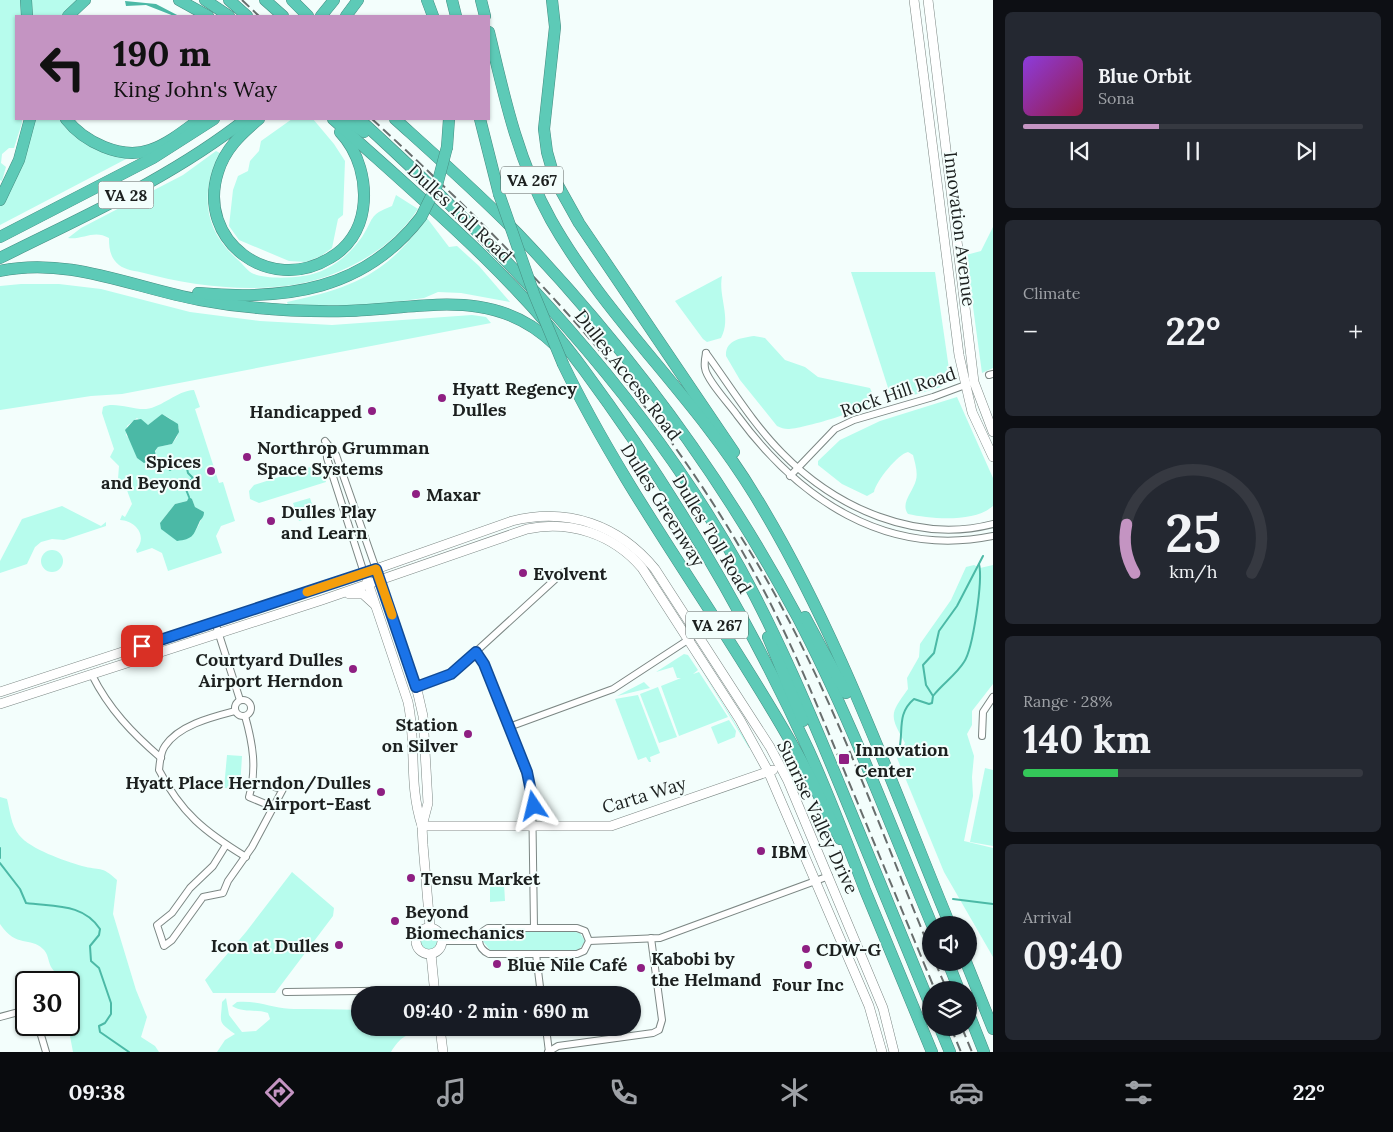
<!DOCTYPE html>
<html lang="en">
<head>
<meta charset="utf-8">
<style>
	body { margin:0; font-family:Lora,serif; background:#242831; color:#f1f3f6; height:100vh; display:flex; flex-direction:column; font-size:19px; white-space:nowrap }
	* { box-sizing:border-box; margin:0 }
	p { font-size:16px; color:#9ea1a6 }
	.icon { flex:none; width:28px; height:28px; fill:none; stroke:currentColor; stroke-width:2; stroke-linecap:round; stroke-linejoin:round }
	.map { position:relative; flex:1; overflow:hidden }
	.drawer { display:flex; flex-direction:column; gap:12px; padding:12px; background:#0d0f14; width:400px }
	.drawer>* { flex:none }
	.banner { position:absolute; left:15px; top:15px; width:475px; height:105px; border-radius:0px; box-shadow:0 1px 4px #0004; background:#c494c2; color:#111; overflow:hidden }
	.buttons { position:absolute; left:922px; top:916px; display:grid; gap:10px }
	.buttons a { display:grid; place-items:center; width:55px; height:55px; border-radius:50%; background:#171b24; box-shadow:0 1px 4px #0004; font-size:25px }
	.speed { position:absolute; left:15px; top:971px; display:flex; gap:10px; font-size:25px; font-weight:700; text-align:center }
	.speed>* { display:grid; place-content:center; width:65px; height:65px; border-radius:50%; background:#171b24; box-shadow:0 1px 4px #0004; line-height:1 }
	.speed .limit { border:2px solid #111; border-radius:8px; background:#fff; color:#111 }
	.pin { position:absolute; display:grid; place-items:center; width:42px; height:42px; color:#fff; margin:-21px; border-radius:10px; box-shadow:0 2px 8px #0006 }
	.me { position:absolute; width:55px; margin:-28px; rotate:350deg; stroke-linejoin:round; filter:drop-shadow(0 0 4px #0008) }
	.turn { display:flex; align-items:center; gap:18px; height:105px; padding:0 15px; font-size:22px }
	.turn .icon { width:65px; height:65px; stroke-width:2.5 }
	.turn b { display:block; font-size:35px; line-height:42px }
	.big { font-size:38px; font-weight:800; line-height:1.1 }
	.drawer .card { flex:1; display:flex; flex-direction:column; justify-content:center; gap:8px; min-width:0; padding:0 18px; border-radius:8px; background:#242831 }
	.drawer .dial { align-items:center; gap:0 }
	.dial svg { height:130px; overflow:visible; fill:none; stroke:#363941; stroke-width:7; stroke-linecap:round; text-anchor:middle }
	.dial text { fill:#f1f3f6; stroke:none }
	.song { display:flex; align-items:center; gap:15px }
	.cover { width:60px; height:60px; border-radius:8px; background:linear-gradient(135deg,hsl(270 70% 55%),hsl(340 70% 35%)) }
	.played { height:5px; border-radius:2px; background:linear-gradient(90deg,#c494c2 40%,#363941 40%) }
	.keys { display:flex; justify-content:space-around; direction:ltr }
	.heat { display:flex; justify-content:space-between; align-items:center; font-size:28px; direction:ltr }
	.charge { height:8px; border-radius:4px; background:linear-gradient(90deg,#34c759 28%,#363941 0) }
	.trip { position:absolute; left:351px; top:986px; width:290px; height:50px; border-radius:25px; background:#171b24; box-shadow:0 1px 4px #0004; font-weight:800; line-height:50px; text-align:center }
	.tabs { display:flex; height:80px; justify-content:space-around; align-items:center; background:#090b0e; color:#9ea1a6 }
	.tabs .icon { width:35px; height:35px }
	.tabs .current { color:#c494c2 }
	.tabs b { font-size:22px; color:#f1f3f6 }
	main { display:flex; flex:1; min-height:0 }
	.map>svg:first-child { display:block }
	.green { fill:#b7fced; fill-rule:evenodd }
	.water { fill:#4bb9a6 }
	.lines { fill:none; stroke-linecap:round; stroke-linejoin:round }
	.stream { stroke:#4bb9a6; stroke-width:2 }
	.street-casing { stroke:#7c8784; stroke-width:8 }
	.secondary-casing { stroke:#7c8784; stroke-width:10 }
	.highway-casing { stroke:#468e82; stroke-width:12 }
	.street { stroke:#fff; stroke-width:6 }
	.secondary { stroke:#fff; stroke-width:9 }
	.highway { stroke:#5dcab7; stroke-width:11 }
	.rail { stroke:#686e6d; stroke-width:2; stroke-dasharray:10 5; stroke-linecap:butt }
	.highway-bridge-casing { stroke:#468e82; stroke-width:12; stroke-linecap:butt }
	.highway-bridge { stroke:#5dcab7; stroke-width:11 }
	.route-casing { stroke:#114b97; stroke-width:12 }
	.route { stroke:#1a73e8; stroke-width:9 }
	.slow { stroke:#f59e0b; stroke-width:9 }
	.poi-dot { fill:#8e1f82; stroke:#f3fefc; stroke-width:2 }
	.labels { text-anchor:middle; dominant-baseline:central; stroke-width:4; stroke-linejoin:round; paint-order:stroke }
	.shield { fill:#f3fefc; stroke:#5c6361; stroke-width:1 }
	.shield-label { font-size:16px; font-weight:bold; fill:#1c201f }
	.street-label { font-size:18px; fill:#1c201f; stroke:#f3fefc }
	.poi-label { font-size:18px; font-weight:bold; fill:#1c201f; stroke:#f3fefc; text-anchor:start }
</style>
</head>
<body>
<main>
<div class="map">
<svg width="993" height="1052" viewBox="0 0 993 1052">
	<rect width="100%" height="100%" fill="#f3fefc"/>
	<g class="green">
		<polygon points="0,0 22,0 23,16 16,16 16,119 22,119 22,123 14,148 9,148 2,154 1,163 6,167 2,181 0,180"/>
		<polygon points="30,0 77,0 61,16 31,16"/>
		<polygon points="34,119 60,119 128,158 0,225 0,205"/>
		<polygon points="292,119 313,119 334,144 345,161 343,215 338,219 332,248 321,256 306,262 289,261 239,240 229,226 233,190 238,176 248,171 250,161 259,151 261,141"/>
		<path d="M 216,151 L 220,153 C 200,192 203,229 237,259 C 242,263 248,272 254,274 C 267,279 290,278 303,276 C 327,273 348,257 362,237 C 374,219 368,215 392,206 L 396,195 L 418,209 C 396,242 365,262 328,276 C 274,296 198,288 144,273 C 136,271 125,270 119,265 C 110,258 109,248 109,238 C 94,229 83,240 68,238 L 81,228 L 183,175 Z"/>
		<path d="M 427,218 L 449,247 L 457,246 L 479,266 L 510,302 L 461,293 L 438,292 L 424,298 L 373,305 L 288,305 L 287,302 C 353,288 387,274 427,218 Z"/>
		<polygon points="993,227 993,368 982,373 966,255 981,251"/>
		<polygon points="851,272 935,272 950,376 941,387 900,399 890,394"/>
		<path d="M 722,276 C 718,297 732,318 721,338 L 707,342 L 703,339 L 675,301 Z"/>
		<polygon points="21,284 59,284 101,289 190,312 260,321 332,325 472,315 486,317 491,323 122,394 91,396 0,410 0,286"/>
		<path d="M 754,336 L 765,338 L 785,360 L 805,367 L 818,377 L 870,388 C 871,391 874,395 873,399 C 869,410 801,429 788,429 C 784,429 781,428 777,426 L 740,380 L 726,356 C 725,340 741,338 754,336 Z"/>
		<path d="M 194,390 L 200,407 L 195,409 L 219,483 L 223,482 L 235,521 L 221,526 L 216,536 L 222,553 L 168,571 L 162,553 L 152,548 L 137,553 L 136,550 C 148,536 136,521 120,520 L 122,515 L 125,517 L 132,504 L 124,482 L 118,479 L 119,466 L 110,457 L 114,449 L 102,413 L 103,407 C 114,401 133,410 146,409 C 163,407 176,391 194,390 ZM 162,414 L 171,419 L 179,428 L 177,437 L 172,444 L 158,447 L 152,458 L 147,462 L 137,458 L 134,445 L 126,435 L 127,426 L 137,418 L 147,426 ZM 189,498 L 192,499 L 195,507 L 204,512 C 198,528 195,538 177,540 L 164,531 L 160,523 L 175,504 L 187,501 Z"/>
		<path d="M 957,397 L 993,478 L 993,506 C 974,523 931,519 908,514 C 900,503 913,492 916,480 C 918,472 915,463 913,455 L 908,452 C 898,454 876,481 874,492 L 867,496 L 842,484 L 818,465 L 818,461 L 840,440 L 880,421 Z"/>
		<polygon points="320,464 326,482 259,503 250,499 249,491 254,485"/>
		<polygon points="310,498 316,516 299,521 293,503"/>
		<polygon points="62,506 101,526 106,522 106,526 64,540 52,539 41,542 35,547 27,564 0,573 0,561 22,519"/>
		<circle cx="52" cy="561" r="11"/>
		<path d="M 974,565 L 980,568 L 993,565 L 993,684 L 972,711 L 972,725 L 967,734 L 974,756 L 972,777 L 973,796 L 964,841 L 993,848 L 993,957 L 944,872 L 897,758 L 905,743 C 889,715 890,714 908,689 L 907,678 L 919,657 L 920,644 L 951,600 L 966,567 Z"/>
		<polygon points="691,653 750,747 749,748"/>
		<polygon points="684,654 688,655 698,670 693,674 699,672 728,717 679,736 661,686 681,678 677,678 673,667 656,672"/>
		<polygon points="644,682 650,688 617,696"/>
		<polygon points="658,687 677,737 659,743 640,694"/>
		<polygon points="638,695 660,753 650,757 651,762 649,762 646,757 638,760 615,699"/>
		<polygon points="729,720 736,731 735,737 718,744 711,727"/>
		<polygon points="227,755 242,756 240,789 224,788"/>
		<polygon points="985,768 993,770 993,846 970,842"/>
		<path d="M 0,797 L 7,799 C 10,811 11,825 19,835 C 30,849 65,861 82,866 C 100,871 101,865 117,880 L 113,914 L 136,990 L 147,1017 L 141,1037 L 155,1046 L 159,1052 L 73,1052 L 69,1031 L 76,1007 L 69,990 L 69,982 L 64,982 C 60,977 55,973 51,967 C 48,961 48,953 43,949 C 30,936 17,949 0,924 Z"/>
		<polygon points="292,872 334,908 333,916 275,993 213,993 205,980 246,932"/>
		<polygon points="490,883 504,883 505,901 490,902"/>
		<polygon points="489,931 575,932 580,933 585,941 579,950 490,950 482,940 485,933"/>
		<circle cx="429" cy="941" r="10"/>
		<path d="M 226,998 L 229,1015 L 242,1032 L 256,1031 L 270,1019 L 268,1013 C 256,1009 243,1013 232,1006 L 237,1002 C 257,1000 275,1009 294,1009 C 316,1009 338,1009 360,1010 L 360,1028 L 428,1028 L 424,1032 C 407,1033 400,1037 391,1052 L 217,1052 L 225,1040 L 235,1034 C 217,1021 221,1024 222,1002 Z"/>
	</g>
	<g class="water">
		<polygon points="125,1 156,4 179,16 174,16 146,5 126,6"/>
		<polygon points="162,414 178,424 179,432 172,444 158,447 155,451 156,458 144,463 137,458 125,430 134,420 141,419 148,425"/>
		<path d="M 189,497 L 192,499 L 195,507 L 204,512 C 204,518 201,518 199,523 C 193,536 193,539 177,541 L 161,529 L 160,523 L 175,504 L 187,501 Z"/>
	</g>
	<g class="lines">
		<g class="stream">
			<polyline points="156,458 170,470 183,461 186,464 188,473 193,478 185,487 189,497"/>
			<polyline points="933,696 926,685 923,665 934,653 939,631 957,606 983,556"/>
			<path d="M 898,754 C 905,734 895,715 914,699 L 929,704 L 932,703 L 933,696 C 942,684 956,675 964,662 C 973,649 983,580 979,564"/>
			<polyline points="0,848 0,858"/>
			<path d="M 0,863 L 20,889 L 26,903 C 54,907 83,903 100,929 L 99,935 L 90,946 L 91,961 L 99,968 L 111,1003 L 111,1014 L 105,1023 L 99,1026 L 100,1032 L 129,1052"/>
			<polyline points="953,899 993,904"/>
		</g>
		<g class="street-casing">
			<g id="street">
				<path d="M 706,353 C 705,358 704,363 705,368 C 706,379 730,405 737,415 C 799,499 885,558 993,536"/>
				<path d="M 706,353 C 730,386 753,424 782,453 C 836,508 916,544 993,524"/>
				<polyline points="989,375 993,374"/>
				<polyline points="325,441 336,455 376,569"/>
				<polyline points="326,443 327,458 364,573"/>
				<polyline points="790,476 835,429 854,420 933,397 968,384"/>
				<polyline points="215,622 240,700"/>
				<polyline points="476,652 484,664 532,790 534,928"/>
				<path d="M 92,675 C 109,709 132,733 161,758"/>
				<polyline points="416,687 443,678 458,668 562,573"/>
				<circle cx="243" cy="708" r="8"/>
				<path d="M 235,711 C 212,717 179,725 165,746 C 160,753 160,762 159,770 C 181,813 205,832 246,857"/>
				<path d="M 245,716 C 253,744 257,769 249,797 L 273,807"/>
				<polyline points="509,727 613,689 697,634"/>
				<polyline points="982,736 983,712 993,697"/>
				<polyline points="226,845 213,866 190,888 172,913 157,925 164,946 172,940 203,897 223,893 228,881 252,847 283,789 253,782"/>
				<path d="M 488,928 L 577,928 L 585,931 L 589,941 L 584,951 L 577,954 L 489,954 C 477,948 475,935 488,928 Z"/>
				<polyline points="443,941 479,941"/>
				<polyline points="589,941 660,938 829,876"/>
				<polyline points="536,954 541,995"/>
				<polyline points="286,992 435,990"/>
				<polyline points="0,1017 26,1010"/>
				<polyline points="38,1025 46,1052"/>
				<polyline points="546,1028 549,1052"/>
				<polyline points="548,1052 558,1046 653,1033 659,1030 662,1020 651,938"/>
			</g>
		</g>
		<g class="secondary-casing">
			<g id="secondary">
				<polyline points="914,0 959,355 972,412 993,457"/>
				<polyline points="928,0 974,382 993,432"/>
				<polyline points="379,576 418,694 423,716 428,803 422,826 423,845 430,927"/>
				<path d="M 367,580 L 408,702 C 417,745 408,783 422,826"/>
				<polyline points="349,594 363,594 374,604"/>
				<path d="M 0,692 L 376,569 L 512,521 C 568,507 619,525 655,569 L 770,747 L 788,781 L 883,1008 L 894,1052"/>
				<path d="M 0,704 L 322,600 L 527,529 C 570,520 613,534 642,568 L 740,720 L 768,771 L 869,1006 L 882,1052"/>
				<polyline points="422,826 611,826 773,770"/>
				<circle cx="429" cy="941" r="13"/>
				<polyline points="431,954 435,995"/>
				<polyline points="440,1028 443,1052"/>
			</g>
		</g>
		<g class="highway-casing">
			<g id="highway">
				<polyline points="26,0 27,16"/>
				<polyline points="179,0 208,16"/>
				<polyline points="205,0 229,16"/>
				<polyline points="229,0 247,16"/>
				<polyline points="265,0 283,16"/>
				<polyline points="292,0 308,16"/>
				<polyline points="427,0 433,16"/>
				<polyline points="452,0 456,16"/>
				<polyline points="481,0 485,16"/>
				<polyline points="552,0 555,27 544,129 547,152 555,180 579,223 734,452"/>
				<polyline points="68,16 85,0"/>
				<polyline points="321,16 334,0"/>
				<polyline points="346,16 358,0"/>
				<path d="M 489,32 C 504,96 518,161 551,220 C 607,319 695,397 754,494 C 837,629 890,780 950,925"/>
				<path d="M 66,119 C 84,142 121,160 150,150 C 168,144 185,130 200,119"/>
				<path d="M 259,119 C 241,134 225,149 218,172 C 196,241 270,295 330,258 C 348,248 360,230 363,209 C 367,182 359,152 340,132"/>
				<path d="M 333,119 C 419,197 515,276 584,370 C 671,488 747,616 808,749 C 829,795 847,843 865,890 C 887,944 910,998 932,1052"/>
				<polyline points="346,119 364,132"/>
				<path d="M 359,119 C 507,254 641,392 740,568 C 779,639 810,713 841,788 C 871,861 901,934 931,1007"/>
				<path d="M 395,119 C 436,156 478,193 517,233 C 627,348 723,478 798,618 C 850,717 889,822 932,925"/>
				<polyline points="480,119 499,194"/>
				<polyline points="447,147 449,119"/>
				<polyline points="0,200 19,160 30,119"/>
				<polyline points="0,237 153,158 214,119"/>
				<path d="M 0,258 C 84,216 171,178 246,119"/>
				<path d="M 0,271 C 68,256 134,288 200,300 C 248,309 298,312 347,311 C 422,309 494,285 555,345"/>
				<path d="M 198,293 C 286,301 365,290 421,217"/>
				<path d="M 563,364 C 628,498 719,615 792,744 C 810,775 824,808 840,839"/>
				<polyline points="805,617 846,693"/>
				<polyline points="768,637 803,721"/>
				<polyline points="948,962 959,990"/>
				<polyline points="966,962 993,1029"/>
				<polyline points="969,1014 984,1052"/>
				<polyline points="940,1028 950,1052"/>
			</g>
		</g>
		<use href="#street" class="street"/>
		<use href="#secondary" class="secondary"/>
		<use href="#highway" class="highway"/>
		<g class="rail">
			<polyline points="242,0 259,16"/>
			<path d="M 372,119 C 525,259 663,402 762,587 C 794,648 820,712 846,775 C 876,847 905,918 935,990"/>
			<path d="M 741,537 C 823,666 873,812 931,952"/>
			<polyline points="935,962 947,990"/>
			<polyline points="951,1028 961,1052"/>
			<polyline points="962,1028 972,1052"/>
		</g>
		<g class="highway-bridge-casing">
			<g id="highway-bridge">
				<polyline points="499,194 534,294 563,364"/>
				<polyline points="421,217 437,185 447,147"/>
			</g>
		</g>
		<use href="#highway-bridge" class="highway-bridge"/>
	</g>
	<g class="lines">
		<g class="route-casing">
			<polyline id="route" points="142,646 376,569 416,687 451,674 476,652 484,664 527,772 534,806"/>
		</g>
		<use href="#route" class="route"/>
		<polyline class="slow" points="307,592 376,569 392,615"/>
	</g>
	<g class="poi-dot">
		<circle cx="442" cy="398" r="5"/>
		<circle cx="372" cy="411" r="5"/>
		<circle cx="247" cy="457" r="5"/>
		<circle cx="211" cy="471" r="5"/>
		<circle cx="416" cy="494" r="5"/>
		<circle cx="271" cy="521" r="5"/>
		<circle cx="523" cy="573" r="5"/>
		<circle cx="353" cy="669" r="5"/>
		<circle cx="468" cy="734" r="5"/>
		<rect x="838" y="753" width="12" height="12" rx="2.5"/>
		<circle cx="381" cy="792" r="5"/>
		<circle cx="761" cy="851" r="5"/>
		<circle cx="411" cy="878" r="5"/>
		<circle cx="395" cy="921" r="5"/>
		<circle cx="339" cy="945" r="5"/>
		<circle cx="806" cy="949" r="5"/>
		<circle cx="497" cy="964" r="5"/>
		<circle cx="808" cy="965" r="5"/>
		<circle cx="641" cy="968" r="5"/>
	</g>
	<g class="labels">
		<g class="shield">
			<rect x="501" y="166.5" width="62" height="27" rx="4"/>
			<rect x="98.5" y="181.5" width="55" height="27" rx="4"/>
			<rect x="686" y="611.5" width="62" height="27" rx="4"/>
		</g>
		<g class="shield-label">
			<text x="532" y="180">VA 267</text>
			<text x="126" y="195">VA 28</text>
			<text x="717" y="625">VA 267</text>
		</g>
		<g class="street-label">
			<text transform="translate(460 213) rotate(43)">Dulles Toll Road</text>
			<text transform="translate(960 229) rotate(83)">Innovation Avenue</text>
			<text transform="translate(628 375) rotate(52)">Dulles Access Road</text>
			<text transform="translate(898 392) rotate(-19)">Rock Hill Road</text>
			<text transform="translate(663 505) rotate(58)">Dulles Greenway</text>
			<text transform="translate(712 534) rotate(59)">Dulles Toll Road</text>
			<text transform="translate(644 795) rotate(-17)">Carta Way</text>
			<text transform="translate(818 817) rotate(65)">Sunrise Valley Drive</text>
		</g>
		<g class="poi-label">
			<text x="452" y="388">Hyatt Regency<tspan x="452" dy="21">Dulles</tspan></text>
			<text x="362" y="411" text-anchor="end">Handicapped</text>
			<text x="257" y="447">Northrop Grumman<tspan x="257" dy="21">Space Systems</tspan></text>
			<text x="201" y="461" text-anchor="end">Spices<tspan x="201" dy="21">and Beyond</tspan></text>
			<text x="426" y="494">Maxar</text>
			<text x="281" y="511">Dulles Play<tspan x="281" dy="21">and Learn</tspan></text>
			<text x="533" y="573">Evolvent</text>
			<text x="343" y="659" text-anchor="end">Courtyard Dulles<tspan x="343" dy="21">Airport Herndon</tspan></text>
			<text x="458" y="724" text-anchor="end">Station<tspan x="458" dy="21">on Silver</tspan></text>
			<text x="855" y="749">Innovation<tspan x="855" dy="21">Center</tspan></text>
			<text x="371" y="782" text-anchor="end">Hyatt Place Herndon/Dulles<tspan x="371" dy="21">Airport-East</tspan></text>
			<text x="771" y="851">IBM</text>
			<text x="421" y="878">Tensu Market</text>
			<text x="405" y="911">Beyond<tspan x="405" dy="21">Biomechanics</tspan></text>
			<text x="329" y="945" text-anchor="end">Icon at Dulles</text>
			<text x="816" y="949">CDW-G</text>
			<text x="651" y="958">Kabobi by<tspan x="651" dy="21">the Helmand</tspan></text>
			<text x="507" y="964">Blue Nile Café</text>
			<text x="808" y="984" text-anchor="middle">Four Inc</text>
		</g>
	</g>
</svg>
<div class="buttons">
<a><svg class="icon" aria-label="sound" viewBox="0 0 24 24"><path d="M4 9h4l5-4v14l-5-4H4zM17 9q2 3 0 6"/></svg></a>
<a><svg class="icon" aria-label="layers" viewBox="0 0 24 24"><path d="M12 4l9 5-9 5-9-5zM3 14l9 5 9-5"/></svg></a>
</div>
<div class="speed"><div class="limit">30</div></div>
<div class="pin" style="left:142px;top:646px;background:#d93025"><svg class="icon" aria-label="arrive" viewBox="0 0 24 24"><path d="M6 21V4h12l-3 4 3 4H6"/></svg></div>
<svg class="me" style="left:534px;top:806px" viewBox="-20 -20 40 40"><path d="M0-17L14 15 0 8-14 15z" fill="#1a73e8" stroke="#fff" stroke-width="4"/></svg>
<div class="trip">09:40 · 2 min · 690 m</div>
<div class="banner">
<div class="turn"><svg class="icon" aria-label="left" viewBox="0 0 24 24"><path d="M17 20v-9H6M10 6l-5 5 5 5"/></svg><div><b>190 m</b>King John's Way</div></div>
</div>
</div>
<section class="drawer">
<div class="card">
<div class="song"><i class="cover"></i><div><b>Blue Orbit</b><p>Sona</p></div></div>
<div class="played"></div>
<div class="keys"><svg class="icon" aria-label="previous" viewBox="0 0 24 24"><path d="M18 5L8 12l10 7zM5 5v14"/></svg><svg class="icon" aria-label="pause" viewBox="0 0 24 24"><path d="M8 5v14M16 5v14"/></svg><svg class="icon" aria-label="next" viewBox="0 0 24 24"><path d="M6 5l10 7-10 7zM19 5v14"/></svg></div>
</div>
<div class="card"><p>Climate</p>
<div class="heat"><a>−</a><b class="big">22°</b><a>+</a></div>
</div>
<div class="card dial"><svg viewBox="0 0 100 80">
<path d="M14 69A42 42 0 1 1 86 69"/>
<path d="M14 69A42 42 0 0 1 9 39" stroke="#c494c2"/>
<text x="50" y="56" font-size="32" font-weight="700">25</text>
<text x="50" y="72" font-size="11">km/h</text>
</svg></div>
<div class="card"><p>Range · 28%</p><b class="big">140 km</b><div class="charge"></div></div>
<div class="card"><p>Arrival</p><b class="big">09:40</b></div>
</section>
</main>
<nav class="tabs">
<b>09:38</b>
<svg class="icon current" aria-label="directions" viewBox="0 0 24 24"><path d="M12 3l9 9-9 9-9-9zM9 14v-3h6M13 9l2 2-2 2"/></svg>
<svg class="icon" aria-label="music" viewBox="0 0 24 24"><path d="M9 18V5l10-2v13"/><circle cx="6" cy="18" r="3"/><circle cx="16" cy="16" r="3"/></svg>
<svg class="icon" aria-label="phone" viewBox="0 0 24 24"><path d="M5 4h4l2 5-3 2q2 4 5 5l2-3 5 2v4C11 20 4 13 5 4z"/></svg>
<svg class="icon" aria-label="climate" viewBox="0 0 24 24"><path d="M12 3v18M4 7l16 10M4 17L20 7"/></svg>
<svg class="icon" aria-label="car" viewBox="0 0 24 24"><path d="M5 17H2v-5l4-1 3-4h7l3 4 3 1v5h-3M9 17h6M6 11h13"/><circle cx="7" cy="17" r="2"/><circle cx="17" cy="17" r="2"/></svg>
<svg class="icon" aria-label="filters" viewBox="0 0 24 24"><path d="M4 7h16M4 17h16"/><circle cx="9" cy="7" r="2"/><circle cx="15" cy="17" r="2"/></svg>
<b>22°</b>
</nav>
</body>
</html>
